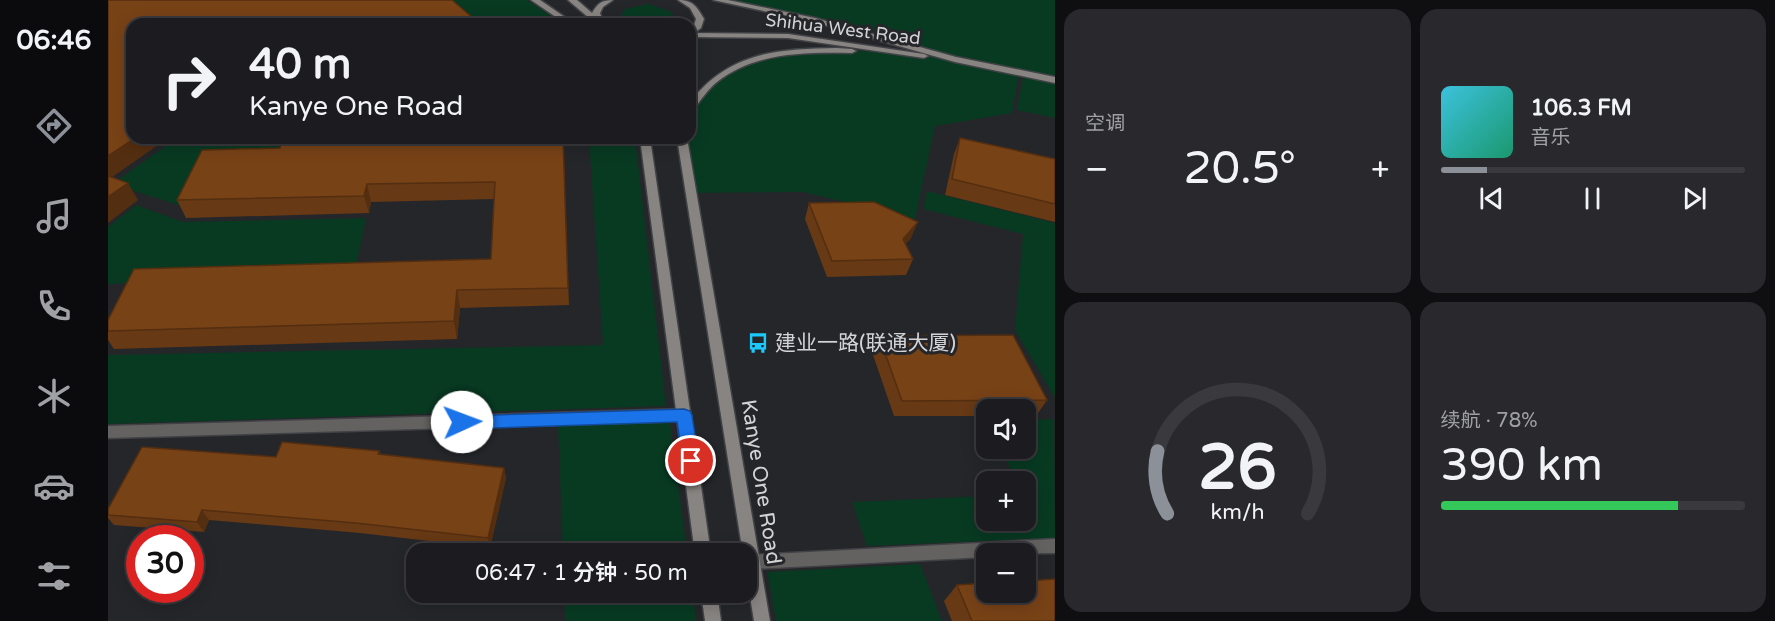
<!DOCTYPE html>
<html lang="zh">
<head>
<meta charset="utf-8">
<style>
	body { margin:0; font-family:"Varela Round","Noto Sans SC",sans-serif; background:#29292d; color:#f1f3f6; height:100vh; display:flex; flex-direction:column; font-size:22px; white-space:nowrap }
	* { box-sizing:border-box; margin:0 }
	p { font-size:20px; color:#a0a1a5 }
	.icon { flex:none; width:33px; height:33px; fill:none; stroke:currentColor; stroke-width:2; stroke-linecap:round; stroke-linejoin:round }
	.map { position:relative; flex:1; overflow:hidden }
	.sheet { display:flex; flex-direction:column; gap:9px; padding:9px; background:#0f0f12; width:720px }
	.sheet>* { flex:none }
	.banner { position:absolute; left:18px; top:18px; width:570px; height:126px; border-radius:18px; box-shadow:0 3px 15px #0003,0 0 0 2px #3a3a3e; background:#1c1c20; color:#f1f3f6; overflow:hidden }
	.tools { position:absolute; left:868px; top:399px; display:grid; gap:12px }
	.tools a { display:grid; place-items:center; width:60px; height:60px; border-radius:12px; background:#1c1c20; box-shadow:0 3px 15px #0003,0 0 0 2px #3a3a3e; font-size:30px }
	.speed { position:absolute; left:18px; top:525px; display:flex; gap:12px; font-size:30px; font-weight:700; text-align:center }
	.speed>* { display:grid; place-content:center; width:78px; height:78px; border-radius:50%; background:#1c1c20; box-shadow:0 3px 15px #0003,0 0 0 2px #3a3a3e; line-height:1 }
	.speed .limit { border:9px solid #d22; background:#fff; color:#111 }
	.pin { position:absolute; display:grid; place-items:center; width:51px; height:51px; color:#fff; margin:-26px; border:3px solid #fff; border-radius:50%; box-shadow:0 2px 6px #0007 }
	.me { position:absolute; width:66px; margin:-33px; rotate:88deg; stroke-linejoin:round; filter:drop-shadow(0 0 4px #0008) }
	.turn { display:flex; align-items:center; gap:21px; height:126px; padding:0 24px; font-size:27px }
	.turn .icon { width:78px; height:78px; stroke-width:2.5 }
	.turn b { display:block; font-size:42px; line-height:51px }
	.big { font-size:45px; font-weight:600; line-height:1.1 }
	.sheet .tile { flex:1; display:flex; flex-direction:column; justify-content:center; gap:9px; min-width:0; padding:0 21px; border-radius:18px; background:#29292d }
	.sheet .dial { align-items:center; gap:0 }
	.dial svg { height:156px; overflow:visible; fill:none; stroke:#3a3a3e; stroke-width:7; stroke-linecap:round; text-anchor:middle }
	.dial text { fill:#f1f3f6; stroke:none }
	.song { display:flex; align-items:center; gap:18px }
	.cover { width:72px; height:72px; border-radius:9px; background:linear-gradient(135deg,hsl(190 70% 55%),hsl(160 70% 35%)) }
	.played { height:6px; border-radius:3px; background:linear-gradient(90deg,#8c9099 15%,#3a3a3e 15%) }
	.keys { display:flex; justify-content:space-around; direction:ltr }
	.heat { display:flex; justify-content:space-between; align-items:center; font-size:33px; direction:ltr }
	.charge { height:9px; border-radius:4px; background:linear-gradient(90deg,#34c759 78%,#3a3a3e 0) }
	.sheet .tiles { flex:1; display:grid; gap:9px; grid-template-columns:repeat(2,1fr) }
	.trip { position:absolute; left:298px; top:543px; width:351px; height:60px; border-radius:18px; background:#1c1c20; box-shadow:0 3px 15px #0003,0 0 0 2px #3a3a3e; font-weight:600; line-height:60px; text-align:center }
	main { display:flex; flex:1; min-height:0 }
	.tab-bar { display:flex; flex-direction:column; width:108px; justify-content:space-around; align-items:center; background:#0b0b0d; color:#a0a1a5 }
	.tab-bar .icon { width:42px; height:42px }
	.tab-bar .active { color:#8c9099 }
	.tab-bar b { font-size:27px; color:#f1f3f6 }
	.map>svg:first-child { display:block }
	.green { fill:#083a22 }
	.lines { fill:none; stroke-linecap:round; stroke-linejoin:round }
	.lane-casing { stroke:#414246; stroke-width:3 }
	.street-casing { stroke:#414246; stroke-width:3 }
	.secondary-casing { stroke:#414246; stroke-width:3 }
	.lane { fill:#646260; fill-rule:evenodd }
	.street { fill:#646260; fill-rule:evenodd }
	.secondary { fill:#878481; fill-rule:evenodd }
	.wall { fill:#673914 }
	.shaded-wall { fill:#542e10 }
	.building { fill:#784217; stroke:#542e10; stroke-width:1.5 }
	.route { fill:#1a73e8; stroke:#114b97; stroke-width:1.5 }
	.labels { text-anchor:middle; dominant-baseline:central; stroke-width:6; stroke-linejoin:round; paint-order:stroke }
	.far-street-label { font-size:18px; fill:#d3d3d6; stroke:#25262a }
	.poi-label { font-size:21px; fill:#d3d3d6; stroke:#25262a; text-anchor:start }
	.street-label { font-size:21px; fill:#d3d3d6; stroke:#25262a }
</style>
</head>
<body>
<main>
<nav class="tab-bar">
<b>06:46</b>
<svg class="icon active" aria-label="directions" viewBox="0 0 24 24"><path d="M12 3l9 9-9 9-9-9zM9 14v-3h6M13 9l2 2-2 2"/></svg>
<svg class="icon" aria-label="music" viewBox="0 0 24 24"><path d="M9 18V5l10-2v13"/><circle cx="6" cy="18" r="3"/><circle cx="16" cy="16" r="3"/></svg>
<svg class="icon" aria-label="phone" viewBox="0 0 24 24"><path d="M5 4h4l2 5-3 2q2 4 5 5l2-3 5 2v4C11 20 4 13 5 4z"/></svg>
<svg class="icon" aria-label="climate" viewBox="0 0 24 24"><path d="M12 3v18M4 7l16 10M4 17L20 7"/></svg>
<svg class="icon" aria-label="car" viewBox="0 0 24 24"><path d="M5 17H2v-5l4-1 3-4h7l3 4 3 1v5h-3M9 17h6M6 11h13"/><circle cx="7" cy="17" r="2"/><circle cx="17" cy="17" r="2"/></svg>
<svg class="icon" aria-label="filters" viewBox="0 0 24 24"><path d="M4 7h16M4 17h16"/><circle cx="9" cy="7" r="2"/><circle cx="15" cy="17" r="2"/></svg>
</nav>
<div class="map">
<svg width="947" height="621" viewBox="0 0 947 621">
	<rect width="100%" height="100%" fill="#25262a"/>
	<g class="green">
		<polygon points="275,0 419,0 455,24 360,24"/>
		<path d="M 610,0 L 947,0 L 947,80 L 911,73 L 904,113 L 827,126 L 807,219 L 695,192 L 583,193 L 573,138 L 582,138 C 582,130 580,118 582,111 C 584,105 592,98 596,93 C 647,31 774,53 845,59 L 707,20 Z"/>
		<polygon points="540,4 562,11 567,19 565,23 517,24 512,17 517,9"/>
		<polygon points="915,77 947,83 947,118 909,110"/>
		<polygon points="69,138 408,138 77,207 4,184"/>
		<polygon points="481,138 527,138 558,406 0,424 0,355 495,345"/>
		<polygon points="819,191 947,223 947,398 907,330 915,234 815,209"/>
		<polygon points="28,205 75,222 258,218 246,277 0,284 0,227"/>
		<polygon points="946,419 947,538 759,546 744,502 879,496 879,520 918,520 918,482 909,481 892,449 918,448 918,420"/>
		<polygon points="562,423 579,553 455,553 450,424"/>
		<polygon points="812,564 834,621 668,621 659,572"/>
		<polygon points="456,593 585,593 588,621 457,621"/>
	</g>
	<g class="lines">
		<g class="lane-casing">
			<polygon id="lane" points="947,539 947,553 879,554 879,557 643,569 639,568 639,556 643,555"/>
		</g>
		<g class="street-casing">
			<polygon id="street" points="576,409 581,411 583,415 581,419 576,421 0,438 0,426"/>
		</g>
		<g class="secondary-casing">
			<g id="secondary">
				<polygon points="423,0 432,0 467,24 458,24"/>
				<path d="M 460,0 L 469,0 L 484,13 C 490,3 494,0 505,0 L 495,7 L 492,13 L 496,24 L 488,24 Z"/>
				<path d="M 570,0 C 585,0 589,7 596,19 L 593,28 L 586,33 L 680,34 L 816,54 L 820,56 L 816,58 L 680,38 L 582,37 L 582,28 L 586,25 L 588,19 L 582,8 Z"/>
				<polygon points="605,0 620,0 707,18 848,57 947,77 947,83 847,62 706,22"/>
				<path d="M 728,48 L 744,49 L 748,51 L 744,53 C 699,52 646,52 609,82 C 600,89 593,100 585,110 L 582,111 L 582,102 C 621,52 669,49 728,48 Z"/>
				<polygon points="532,138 542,138 603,554 587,554"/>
				<polygon points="569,138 579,138 662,621 646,621 639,578 639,554 635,554"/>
				<polygon points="593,592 609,592 613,621 597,621"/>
			</g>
		</g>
		<use href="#lane" class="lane"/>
		<use href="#street" class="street"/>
		<use href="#secondary" class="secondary"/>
	</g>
	<g class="wall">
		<polygon points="455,138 461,305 352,308 349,339 6,349 0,340 0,320 383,259 386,199 263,202 261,213 78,218 69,200 172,148"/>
		<polygon points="852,138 947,159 947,222 837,195 846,154"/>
		<polygon points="701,203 803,238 797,244 805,259 798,275 719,277 697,219"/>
		<polygon points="771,336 939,400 928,416 918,416 918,410 879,410 879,416 786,416 764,352"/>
		<polygon points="271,451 272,454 396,468 398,478 382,548 252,533 101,520 96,532 6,525 0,518 0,509 168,457"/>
		<polygon points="849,585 947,621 844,621 836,601"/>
	</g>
	<g class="shaded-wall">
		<polygon points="27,138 60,138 0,180 0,156"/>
		<polygon points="20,183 30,200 0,223 0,197"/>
		<polygon points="259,184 263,202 261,213 256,196"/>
		<polygon points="810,222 803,238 788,255 795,239"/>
		<polygon points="349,290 352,308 349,339 346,321"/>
		<polygon points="396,468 398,478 382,548 380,538"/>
		<polygon points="94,510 101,520 96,532 89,522"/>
	</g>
	<g class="building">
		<polygon points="0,0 344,0 372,24 24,24 24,138 27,138 0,156"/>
		<polygon points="176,138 455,138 460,288 349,290 346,321 0,331 0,320 26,269 383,259 387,182 259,184 256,196 69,200 94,150 172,148"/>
		<polygon points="852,138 947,159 947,204 844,179"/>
		<polygon points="0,176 20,183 0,197"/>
		<polygon points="766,202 810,222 795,239 805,259 724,261 701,203"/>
		<polygon points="905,335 939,400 794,401 771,336"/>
		<polygon points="174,442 271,451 270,454 396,468 380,538 248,523 94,510 89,522 0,515 0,509 34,447 168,457"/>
		<polygon points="947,579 947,621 864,621 849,585 879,583 879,592 918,592 918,581"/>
	</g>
	<polygon class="route" points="576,409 582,411 584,415 591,461 588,466 583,468 577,466 575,461 569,422 354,429 349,427 347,422 349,418 354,416"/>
	<defs>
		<g id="bus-bare" transform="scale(1.62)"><path d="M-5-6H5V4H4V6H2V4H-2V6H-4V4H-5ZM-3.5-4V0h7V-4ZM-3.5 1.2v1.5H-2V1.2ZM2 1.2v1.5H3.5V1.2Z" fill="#1cc9fc" stroke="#25262a" stroke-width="2.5" paint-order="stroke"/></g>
	</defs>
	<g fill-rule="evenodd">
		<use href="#bus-bare" x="650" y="343"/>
	</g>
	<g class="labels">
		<g class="far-street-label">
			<text transform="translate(735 29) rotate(7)">Shihua West Road</text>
		</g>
		<g class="poi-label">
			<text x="667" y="343">建业一路(联通大厦)</text>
		</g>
		<g class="street-label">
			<text transform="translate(653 482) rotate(81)">Kanye One Road</text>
		</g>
	</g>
</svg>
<div class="tools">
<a><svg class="icon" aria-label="sound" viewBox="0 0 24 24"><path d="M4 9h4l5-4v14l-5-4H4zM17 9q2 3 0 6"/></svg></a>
<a>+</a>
<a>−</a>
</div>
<div class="speed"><div class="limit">30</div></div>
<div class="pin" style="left:583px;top:461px;background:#d93025"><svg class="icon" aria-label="arrive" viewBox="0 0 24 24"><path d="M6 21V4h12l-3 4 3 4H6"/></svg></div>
<svg class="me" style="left:354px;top:422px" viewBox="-20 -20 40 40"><circle r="19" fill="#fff"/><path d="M0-13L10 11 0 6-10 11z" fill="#1a73e8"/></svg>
<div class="trip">06:47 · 1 分钟 · 50 m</div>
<div class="banner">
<div class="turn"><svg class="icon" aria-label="right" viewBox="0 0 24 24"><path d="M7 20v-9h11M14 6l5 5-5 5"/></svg><div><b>40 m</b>Kanye One Road</div></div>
</div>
</div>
<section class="sheet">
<div class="tiles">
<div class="tile"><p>空调</p>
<div class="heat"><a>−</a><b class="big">20.5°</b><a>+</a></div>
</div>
<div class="tile">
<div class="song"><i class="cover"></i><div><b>106.3 FM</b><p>音乐</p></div></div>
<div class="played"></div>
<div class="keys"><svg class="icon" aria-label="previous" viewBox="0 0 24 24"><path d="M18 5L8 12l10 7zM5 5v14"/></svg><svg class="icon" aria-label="pause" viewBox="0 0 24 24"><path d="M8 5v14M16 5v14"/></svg><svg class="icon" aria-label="next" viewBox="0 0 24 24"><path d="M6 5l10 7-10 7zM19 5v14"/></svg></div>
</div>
<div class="tile dial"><svg viewBox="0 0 100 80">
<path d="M14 69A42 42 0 1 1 86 69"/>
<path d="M14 69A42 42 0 0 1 9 37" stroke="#8c9099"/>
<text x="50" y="56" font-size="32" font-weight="700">26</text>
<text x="50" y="72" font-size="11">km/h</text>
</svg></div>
<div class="tile"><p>续航 · 78%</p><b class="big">390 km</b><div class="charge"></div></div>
</div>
</section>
</main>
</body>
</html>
